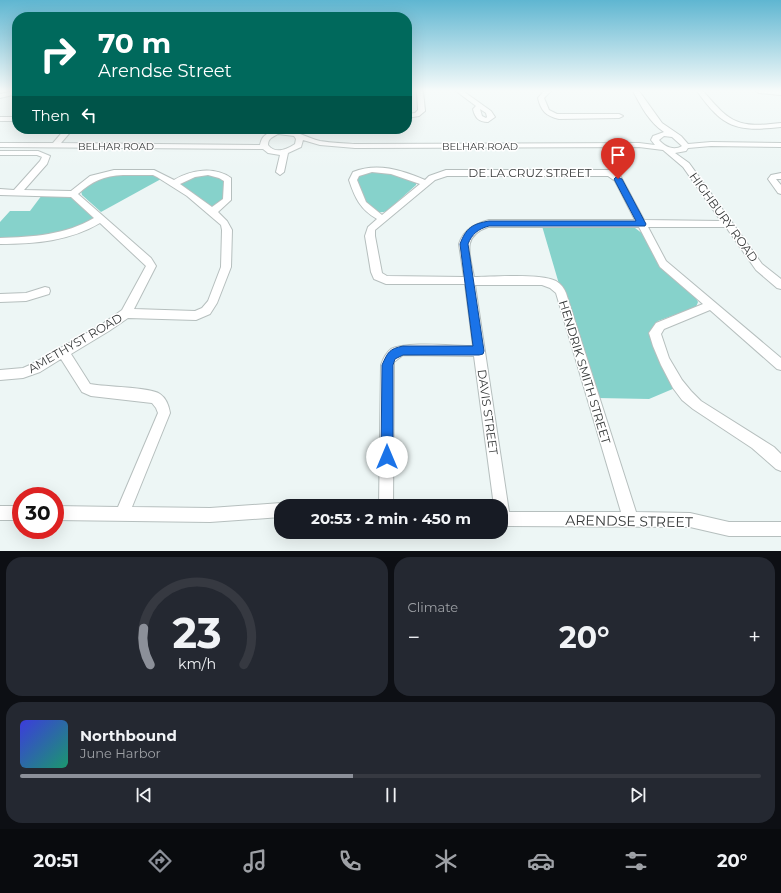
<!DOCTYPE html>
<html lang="en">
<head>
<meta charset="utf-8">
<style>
	body { margin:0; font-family:Montserrat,sans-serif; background:#242831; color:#f1f3f6; height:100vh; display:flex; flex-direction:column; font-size:15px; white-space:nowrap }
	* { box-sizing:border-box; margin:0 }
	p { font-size:13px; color:#9ea1a6 }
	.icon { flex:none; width:22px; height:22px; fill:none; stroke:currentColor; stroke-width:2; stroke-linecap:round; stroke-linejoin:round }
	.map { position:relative; height:551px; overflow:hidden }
	.sheet { display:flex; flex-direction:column; gap:6px; padding:6px; background:#0d0f14; flex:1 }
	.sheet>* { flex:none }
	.hud { position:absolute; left:12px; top:12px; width:400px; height:122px; border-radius:16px; box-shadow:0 4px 16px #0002; background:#00695c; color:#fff; overflow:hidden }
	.speed { position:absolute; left:12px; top:487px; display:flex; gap:8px; font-size:20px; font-weight:700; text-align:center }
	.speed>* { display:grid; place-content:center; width:52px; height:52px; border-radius:50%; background:#171b24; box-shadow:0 4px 16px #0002; line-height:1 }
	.speed .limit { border:6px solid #d22; background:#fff; color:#111 }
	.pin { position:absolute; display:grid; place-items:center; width:34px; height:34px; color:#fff; margin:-41px -17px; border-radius:50% 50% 50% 0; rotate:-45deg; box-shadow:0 0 4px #0007 }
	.pin .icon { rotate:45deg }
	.me { position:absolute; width:44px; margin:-22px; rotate:0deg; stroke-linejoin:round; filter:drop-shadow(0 0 3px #0008) }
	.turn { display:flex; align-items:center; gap:14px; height:84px; padding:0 20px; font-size:18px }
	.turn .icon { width:52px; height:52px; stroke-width:2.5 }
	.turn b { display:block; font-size:28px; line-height:34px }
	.then { display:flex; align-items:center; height:38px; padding:0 20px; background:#0003; gap:8px; font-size:15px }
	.big { font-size:30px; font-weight:700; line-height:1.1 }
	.sheet .card { flex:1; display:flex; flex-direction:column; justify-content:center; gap:6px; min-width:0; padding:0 14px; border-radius:16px; background:#242831 }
	.sheet .dial { align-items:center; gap:0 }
	.dial svg { height:104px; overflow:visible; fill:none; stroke:#363941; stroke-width:7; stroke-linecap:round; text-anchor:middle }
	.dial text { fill:#f1f3f6; stroke:none }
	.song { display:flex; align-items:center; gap:12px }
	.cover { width:48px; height:48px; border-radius:6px; background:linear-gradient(135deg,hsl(240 70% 55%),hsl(160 70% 35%)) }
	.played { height:4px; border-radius:2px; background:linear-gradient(90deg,#8c9099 45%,#363941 45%) }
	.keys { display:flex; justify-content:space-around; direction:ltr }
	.heat { display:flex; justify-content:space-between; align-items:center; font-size:22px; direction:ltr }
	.sheet .tiles { flex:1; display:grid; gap:6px; grid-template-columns:1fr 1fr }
	.card:last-child { grid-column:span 2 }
	.trip { position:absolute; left:274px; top:499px; width:234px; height:40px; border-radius:16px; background:#171b24; box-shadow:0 4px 16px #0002; font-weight:700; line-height:40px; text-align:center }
	.tab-bar { display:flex; height:64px; justify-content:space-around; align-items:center; background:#090b0e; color:#9ea1a6 }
	.tab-bar .icon { width:28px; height:28px }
	.tab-bar .selected { color:#8c9099 }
	.tab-bar b { font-size:18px; color:#f1f3f6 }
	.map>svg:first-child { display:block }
	.green { fill:#86d2cb }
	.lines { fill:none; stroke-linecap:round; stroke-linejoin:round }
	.minor-casing { stroke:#b6bfbe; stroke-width:2 }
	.minor { fill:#fff; fill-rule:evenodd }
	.route { fill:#1a73e8; stroke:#114b97 }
	.labels { text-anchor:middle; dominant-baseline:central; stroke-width:3; stroke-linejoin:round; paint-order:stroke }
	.far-street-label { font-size:10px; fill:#373a3a; stroke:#fff }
	.street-label { font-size:12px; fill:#373a3a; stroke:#fff }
	.near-street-label { font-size:14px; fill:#373a3a; stroke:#fff }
</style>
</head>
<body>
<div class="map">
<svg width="781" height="551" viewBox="0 0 781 551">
	<rect width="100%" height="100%" fill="#edf6f5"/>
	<g class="green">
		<path d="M 366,173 L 390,173 L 416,182 L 416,185 L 387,211 C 367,218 361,193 357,179 L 358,176 Z"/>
		<polygon points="107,175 153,175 161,179 101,212 82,195 81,191 83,188"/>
		<polygon points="195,175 215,175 224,179 225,199 214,206 209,206 181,185 181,183"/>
		<polygon points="42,195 71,196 93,216 93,218 84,227 33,238 0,238 0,222 10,211 30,211"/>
		<polygon points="542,226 635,228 643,234 695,296 698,302 696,307 658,321 652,329 675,388 649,399 598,398 559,284"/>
	</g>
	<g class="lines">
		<g class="minor-casing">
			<g id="minor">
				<polygon points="13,91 17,91 17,94 0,98 0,94"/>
				<polygon points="417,91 423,91 425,111 419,116 407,118 407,114 415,113 418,110"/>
				<path d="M 456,91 L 463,91 L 491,111 L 495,117 L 488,122 C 479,122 475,118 473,109 L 476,106 ZM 480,109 L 486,113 L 487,117 L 486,118 L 482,116 Z"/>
				<path d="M 544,91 L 551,91 L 544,98 L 549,110 L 557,114 L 619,114 L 623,116 L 619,118 L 559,119 C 546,116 541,111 538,98 Z"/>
				<path d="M 633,91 L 639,91 L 662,123 L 681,136 L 688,144 L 711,142 L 781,143 L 781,147 L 711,146 L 688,148 L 686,151 L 675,153 L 689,163 L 762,264 L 781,279 L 781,289 L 777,288 L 756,270 L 726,227 L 648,227 L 666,261 L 781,358 L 781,370 L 777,369 L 710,310 L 664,329 L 661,334 L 669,358 L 682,380 L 691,391 L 701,401 L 774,447 L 781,454 L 781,471 L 776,469 L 752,448 L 693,409 L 682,400 L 673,388 L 661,365 L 653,346 L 649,333 L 656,323 L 703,304 L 660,267 L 639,227 L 488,227 C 461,236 470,255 474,277 C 493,277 540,273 556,281 C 561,284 564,288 566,293 L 636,512 L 690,513 L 729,522 L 781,522 L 781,536 L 729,536 L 690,527 L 501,526 L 501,506 L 494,506 L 474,356 L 403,355 L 394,362 L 393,506 L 379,506 L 381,365 C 383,359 386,353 391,349 C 406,341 454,346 473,346 L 465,284 L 386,284 L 374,279 L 371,272 L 365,236 L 368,227 L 377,219 C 360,209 355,198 349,180 L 353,172 C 377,162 402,170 425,180 L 429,176 L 446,170 L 610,170 L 621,177 L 644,220 L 721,221 L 683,167 L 663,150 L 639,147 L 355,148 L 320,145 L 303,140 L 301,147 L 288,153 L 284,172 L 280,175 L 276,172 L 280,155 L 268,153 L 263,149 L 0,147 L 0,143 L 53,143 L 65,129 L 73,129 L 61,143 L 260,145 C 261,139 264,135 269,133 C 288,124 303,137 320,141 C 332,143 344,143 355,144 L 639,143 L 655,145 L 651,140 L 653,136 L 664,132 C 649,122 641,106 633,91 ZM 278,134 L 294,136 L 296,139 L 295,144 C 286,150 275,154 268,145 C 268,138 273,137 278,134 ZM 664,136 L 672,137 L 682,146 C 674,151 665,147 659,140 ZM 372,172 L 391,174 L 420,184 L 382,215 L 366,202 L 357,180 L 359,176 ZM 447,176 L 608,176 L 615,181 L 635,220 L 489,220 C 475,224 464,229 459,244 L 464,277 L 387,276 L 382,273 L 375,236 L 375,230 L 435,180 ZM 475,285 L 542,285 L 550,288 L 556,293 L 621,512 L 509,512 Z"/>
				<path d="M 697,91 L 703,91 C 731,124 738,128 781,123 L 781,127 C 737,132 723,128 697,91 Z"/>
				<polygon points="756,91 781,91 781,95 759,93"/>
				<rect x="0" y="117" width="17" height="4"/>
				<path d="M 0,151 L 38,151 L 50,156 L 47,164 L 24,190 L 71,191 L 90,176 L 114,170 L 154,170 L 174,180 C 191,170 214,166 231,178 L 231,200 L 218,212 L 227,221 L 232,230 L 231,267 L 217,303 L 210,314 L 196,320 L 128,318 L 109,331 L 71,354 L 90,384 C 105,387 150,387 160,394 C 166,398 169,406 170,413 L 132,507 L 210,508 L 281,503 L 287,506 L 281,506 L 281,517 L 210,522 L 55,520 L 55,506 L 118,507 L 158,413 L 156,408 L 152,403 L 91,396 L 82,392 L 61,359 L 40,372 L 23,378 L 0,380 L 0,370 L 23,368 L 32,364 L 101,325 L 122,310 L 146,266 L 100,223 C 70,241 35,244 0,244 L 0,238 C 33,237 65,235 94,218 L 71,197 L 0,195 L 0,189 L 14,190 L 40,161 L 42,157 L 37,155 L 0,155 ZM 123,175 L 153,175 L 157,177 L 187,196 L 221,225 L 222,230 L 221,267 L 208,301 L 202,308 L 195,311 L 134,309 L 156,266 L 151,258 L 78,194 C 92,181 104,176 123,175 ZM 208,175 L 219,178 L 224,181 L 223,199 L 212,207 L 180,184 L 195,177 Z"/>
				<polygon points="781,173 781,179 776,179 781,185 781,194 778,193 768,179 771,175"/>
				<polygon points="45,287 49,288 50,291 49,294 26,301 0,302 0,294 26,293"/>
				<rect x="0" y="506" width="21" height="14"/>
			</g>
		</g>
		<use href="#minor" class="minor"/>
	</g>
	<linearGradient id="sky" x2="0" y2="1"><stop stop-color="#5fb6d1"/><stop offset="0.54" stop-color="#f7fbfa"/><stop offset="1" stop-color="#f7fbfa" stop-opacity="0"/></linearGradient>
	<rect width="781" height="168" fill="url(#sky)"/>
	<path class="route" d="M 616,177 L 618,177 L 622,179 L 646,224 L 645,226 L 489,226 C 478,229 472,234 468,244 L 484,351 L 483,354 L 479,355 L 403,355 L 395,359 L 393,365 L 393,457 L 391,462 L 387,463 L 382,462 L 381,457 L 382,365 C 388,352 389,349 403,346 L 473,346 L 460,244 C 466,228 472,224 489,221 L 636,221 L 614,179 Z"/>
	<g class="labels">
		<g class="far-street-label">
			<text x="116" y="146">BELHAR ROAD</text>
			<text x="480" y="146">BELHAR ROAD</text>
		</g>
		<g class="street-label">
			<text x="530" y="172">DE LA CRUZ STREET</text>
			<text transform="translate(724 217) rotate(54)">HIGHBURY ROAD</text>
			<text transform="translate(75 343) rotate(-30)">AMETHYST ROAD</text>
			<text transform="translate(585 372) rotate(73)">HENDRIK SMITH STREET</text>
			<text transform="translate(488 412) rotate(82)">DAVIS STREET</text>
		</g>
		<g class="near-street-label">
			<text transform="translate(629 521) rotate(1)">ARENDSE STREET</text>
		</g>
	</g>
</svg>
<div class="speed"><div class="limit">30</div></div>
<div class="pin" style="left:618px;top:179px;background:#d93025"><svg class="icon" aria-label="arrive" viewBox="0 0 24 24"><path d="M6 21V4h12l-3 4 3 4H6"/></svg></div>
<svg class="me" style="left:387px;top:457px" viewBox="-20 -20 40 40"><circle r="19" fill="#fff"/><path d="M0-13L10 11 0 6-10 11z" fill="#1a73e8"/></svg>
<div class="trip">20:53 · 2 min · 450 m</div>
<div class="hud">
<div class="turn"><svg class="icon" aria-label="right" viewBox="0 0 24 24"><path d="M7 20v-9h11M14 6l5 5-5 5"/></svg><div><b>70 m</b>Arendse Street</div></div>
<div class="then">Then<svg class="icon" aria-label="left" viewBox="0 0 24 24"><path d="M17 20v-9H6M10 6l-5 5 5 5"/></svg></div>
</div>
</div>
<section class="sheet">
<div class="tiles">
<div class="card dial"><svg viewBox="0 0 100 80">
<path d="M14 69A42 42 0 1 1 86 69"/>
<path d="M14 69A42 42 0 0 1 9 41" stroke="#8c9099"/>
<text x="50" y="56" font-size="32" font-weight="700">23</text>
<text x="50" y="72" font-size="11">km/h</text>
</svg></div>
<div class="card"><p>Climate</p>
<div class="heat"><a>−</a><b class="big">20°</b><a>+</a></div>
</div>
<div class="card">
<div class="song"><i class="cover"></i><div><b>Northbound</b><p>June Harbor</p></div></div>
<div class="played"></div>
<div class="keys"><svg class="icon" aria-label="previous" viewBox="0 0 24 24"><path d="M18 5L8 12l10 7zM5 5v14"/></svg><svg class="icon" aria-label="pause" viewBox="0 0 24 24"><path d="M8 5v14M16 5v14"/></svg><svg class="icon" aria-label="next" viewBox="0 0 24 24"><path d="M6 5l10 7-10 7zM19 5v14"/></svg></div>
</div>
</div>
</section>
<nav class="tab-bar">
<b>20:51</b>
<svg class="icon selected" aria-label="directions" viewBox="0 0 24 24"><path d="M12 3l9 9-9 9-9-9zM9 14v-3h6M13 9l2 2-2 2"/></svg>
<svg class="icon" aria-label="music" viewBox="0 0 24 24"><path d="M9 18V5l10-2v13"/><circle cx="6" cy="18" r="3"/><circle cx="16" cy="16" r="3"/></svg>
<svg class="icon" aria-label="phone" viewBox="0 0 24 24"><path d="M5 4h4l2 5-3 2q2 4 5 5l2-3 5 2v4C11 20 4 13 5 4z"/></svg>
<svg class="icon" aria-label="climate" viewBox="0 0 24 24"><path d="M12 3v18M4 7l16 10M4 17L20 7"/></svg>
<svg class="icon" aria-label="car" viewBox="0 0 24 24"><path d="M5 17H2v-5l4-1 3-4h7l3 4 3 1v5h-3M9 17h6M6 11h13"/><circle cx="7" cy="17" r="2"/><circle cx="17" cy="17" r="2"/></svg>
<svg class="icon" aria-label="filters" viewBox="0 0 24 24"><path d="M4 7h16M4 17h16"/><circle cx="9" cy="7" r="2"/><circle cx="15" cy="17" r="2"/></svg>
<b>20°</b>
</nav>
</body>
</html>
